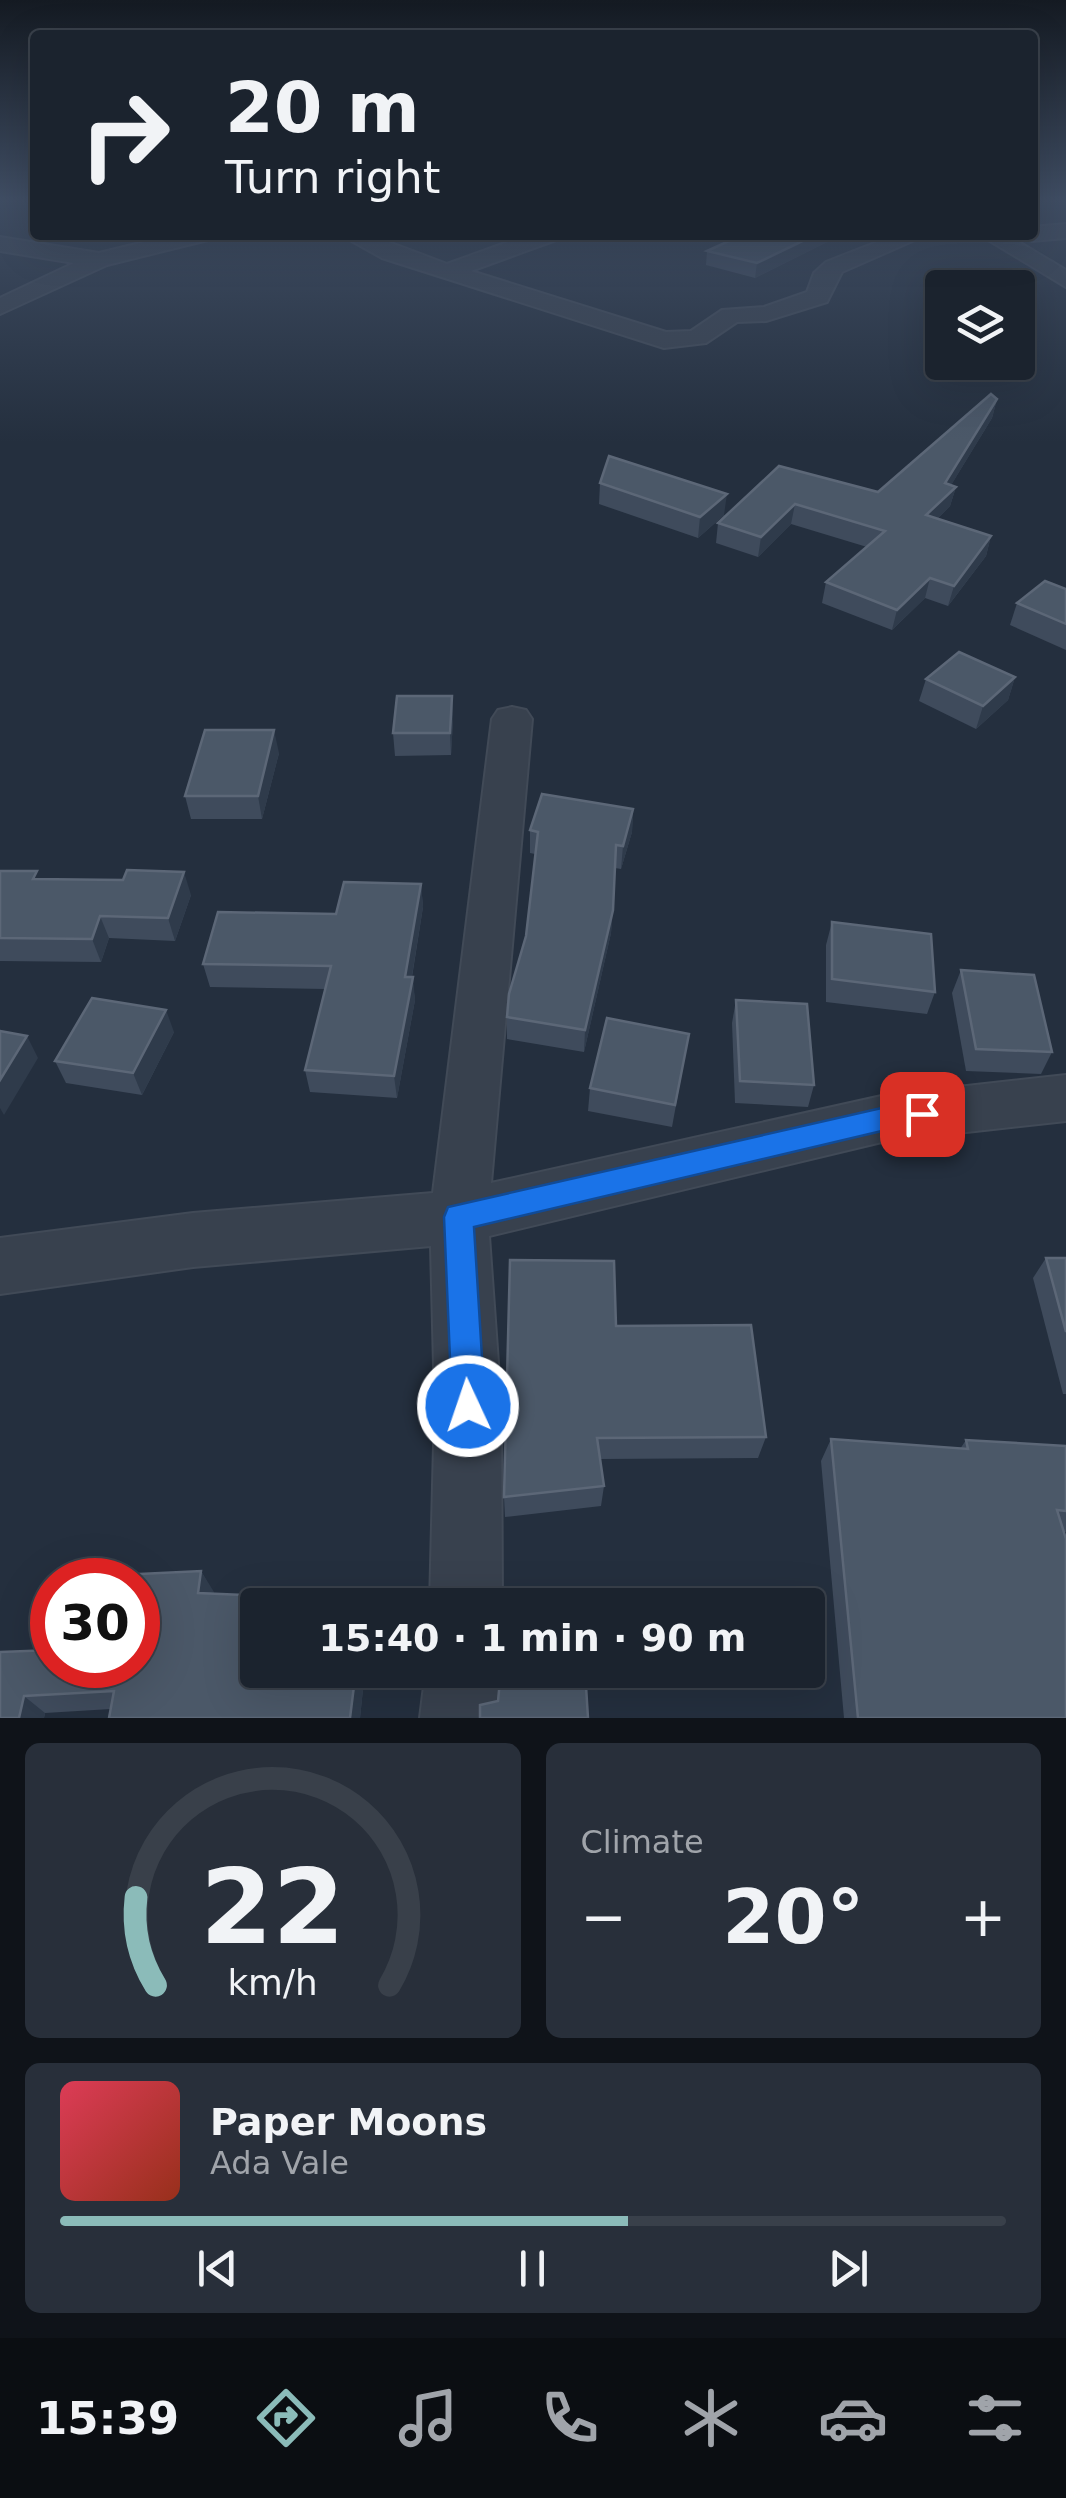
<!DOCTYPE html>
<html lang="en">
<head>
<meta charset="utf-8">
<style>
	body { margin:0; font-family:"DejaVu Sans",sans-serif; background:#282f3a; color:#f1f3f6; height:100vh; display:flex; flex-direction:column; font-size:38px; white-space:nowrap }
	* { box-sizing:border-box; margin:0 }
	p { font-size:32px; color:#a0a4aa }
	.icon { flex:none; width:55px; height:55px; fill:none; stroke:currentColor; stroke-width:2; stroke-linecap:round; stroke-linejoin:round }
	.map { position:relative; height:1718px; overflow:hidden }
	.sheet { display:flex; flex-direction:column; gap:25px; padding:25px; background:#0f1319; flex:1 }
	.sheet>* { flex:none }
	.banner { position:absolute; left:30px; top:30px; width:1008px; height:210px; border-radius:10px; box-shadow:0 10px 40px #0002,0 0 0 2px #39404a; background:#1b232e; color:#f1f3f6; overflow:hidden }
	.buttons { position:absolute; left:925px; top:270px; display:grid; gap:20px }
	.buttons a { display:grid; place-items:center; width:110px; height:110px; border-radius:10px; background:#1b232e; box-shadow:0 10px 40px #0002,0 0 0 2px #39404a; font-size:50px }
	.speed { position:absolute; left:30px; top:1558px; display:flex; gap:20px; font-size:50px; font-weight:700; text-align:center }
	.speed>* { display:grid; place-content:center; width:130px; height:130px; border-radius:50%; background:#1b232e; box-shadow:0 10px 40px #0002,0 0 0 2px #39404a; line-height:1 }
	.speed .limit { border:15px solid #d22; background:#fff; color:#111 }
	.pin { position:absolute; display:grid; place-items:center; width:85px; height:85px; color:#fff; margin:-42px; border-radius:20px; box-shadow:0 5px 15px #0006 }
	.me { position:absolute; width:110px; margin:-55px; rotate:357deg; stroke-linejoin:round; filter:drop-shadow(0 0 8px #0008) }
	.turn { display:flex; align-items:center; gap:35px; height:210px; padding:0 30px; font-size:45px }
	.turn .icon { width:130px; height:130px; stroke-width:2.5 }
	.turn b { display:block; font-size:70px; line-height:85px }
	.big { font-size:75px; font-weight:800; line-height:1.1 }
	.sheet .card { flex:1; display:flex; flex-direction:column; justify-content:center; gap:15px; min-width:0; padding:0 35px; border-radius:15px; background:#282f3a }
	.sheet .dial { align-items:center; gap:0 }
	.dial svg { height:260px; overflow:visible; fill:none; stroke:#39404a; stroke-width:7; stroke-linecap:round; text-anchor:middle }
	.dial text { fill:#f1f3f6; stroke:none }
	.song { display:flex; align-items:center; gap:30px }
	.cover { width:120px; height:120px; border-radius:15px; background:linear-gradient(135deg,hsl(350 70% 55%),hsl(10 70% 35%)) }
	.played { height:10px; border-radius:5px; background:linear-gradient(90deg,#8bbbb9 60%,#39404a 60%) }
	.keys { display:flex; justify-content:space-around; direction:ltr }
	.heat { display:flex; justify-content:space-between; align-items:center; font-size:55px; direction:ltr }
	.sheet .tiles { flex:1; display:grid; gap:25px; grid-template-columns:1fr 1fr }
	.card:last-child { grid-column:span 2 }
	.trip { position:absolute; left:240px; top:1588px; width:585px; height:100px; border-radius:10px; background:#1b232e; box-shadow:0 10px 40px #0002,0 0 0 2px #39404a; font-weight:800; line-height:100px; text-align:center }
	.tabs { display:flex; height:160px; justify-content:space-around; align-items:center; background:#0b0e12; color:#a0a4aa }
	.tabs .icon { width:70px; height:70px }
	.tabs .on { color:#8bbbb9 }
	.tabs b { font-size:45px; color:#f1f3f6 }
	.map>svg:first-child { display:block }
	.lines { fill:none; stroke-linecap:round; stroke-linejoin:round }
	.minor-casing { stroke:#414a57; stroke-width:4 }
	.minor { fill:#38414e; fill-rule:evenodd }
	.wall { fill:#3f4b5c }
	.shaded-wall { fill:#2f3b4b }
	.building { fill:#4b5868; stroke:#5c6777; stroke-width:2.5 }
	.route { fill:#1a73e8; stroke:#114b97; stroke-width:2.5 }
</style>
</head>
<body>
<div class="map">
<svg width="1066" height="1718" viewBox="0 0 1066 1718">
	<rect width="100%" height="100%" fill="#242f3e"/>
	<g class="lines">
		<g class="minor-casing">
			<g id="minor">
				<polygon points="1066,224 1066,238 1032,241 1022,235 1032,235 1032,227"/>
				<polygon points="173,235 211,235 208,240 107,265 0,314 0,298 74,263 0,251 0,237 99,253"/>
				<polygon points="341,235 370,235 447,264 527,235 559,235 556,240 471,271 666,332 691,331 722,310 764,307 807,292 814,273 826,262 895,235 926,235 842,272 827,302 766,321 737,322 706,343 664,348 382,258"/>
				<polygon points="980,235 1007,235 1066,270 1066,287"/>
				<polygon points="512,707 526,710 532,719 491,1183 886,1095 1066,1075 1066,1121 886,1141 489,1236 501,1405 502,1605 430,1605 435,1405 431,1246 193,1267 0,1294 0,1238 193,1213 433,1193 492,719 498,710"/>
				<polygon points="426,1670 500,1670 496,1718 420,1718"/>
			</g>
		</g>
		<use href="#minor" class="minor"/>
	</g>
	<g class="wall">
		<polygon points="841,235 755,278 706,265 707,251"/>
		<polygon points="997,399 992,418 951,485 956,487 950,506 937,519 991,536 986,556 948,606 925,598 892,630 822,603 826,582 867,547 791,524 758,557 716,543 718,523 779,466 878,492"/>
		<polygon points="600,483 724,515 698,538 599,504"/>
		<polygon points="1066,589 1066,650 1010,625 1017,603"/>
		<polygon points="1015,677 1008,700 976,729 919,701 926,679"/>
		<polygon points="452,696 453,719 451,755 395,756 393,733"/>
		<polygon points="279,753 262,819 191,819 185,796"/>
		<polygon points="633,809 632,832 621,869 615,868 611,933 584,1052 507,1039 507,1017 526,936 535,854 530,853 530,830"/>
		<polygon points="0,871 40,879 191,895 175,941 109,938 101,962 0,961"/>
		<polygon points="421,884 423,907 412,977 415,1000 397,1098 310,1092 305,1070 325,989 210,987 203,964 336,914"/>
		<polygon points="832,922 935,992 927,1014 826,1002 826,945"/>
		<polygon points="961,970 1052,1052 1041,1074 966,1071 952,993"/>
		<polygon points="736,1000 814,1085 808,1107 735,1103 732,1023"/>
		<polygon points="174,1032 142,1095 66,1083 55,1061"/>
		<polygon points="689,1034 672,1127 588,1111 590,1088"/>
		<polygon points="1046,1258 1066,1258 1066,1394 1063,1394 1033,1278"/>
		<polygon points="616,1326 766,1437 758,1458 600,1459 604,1486 601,1506 505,1517 504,1497"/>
		<polygon points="831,1439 960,1449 966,1440 1066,1511 1066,1532 1064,1532 1066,1718 844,1718 821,1461"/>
		<polygon points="201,1571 214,1594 365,1670 360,1718 109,1718 111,1709 45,1713 44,1718 0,1718 0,1652 138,1665"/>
	</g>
	<g class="shaded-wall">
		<polygon points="815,235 841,235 755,278 757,263"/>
		<polygon points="997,399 992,418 942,500 956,487 950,506 921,535 926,515"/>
		<polygon points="727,494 724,515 698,538 700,517"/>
		<polygon points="795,504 791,524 758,557 761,537"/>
		<polygon points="991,536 986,556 948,606 954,586"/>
		<polygon points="930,578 925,598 892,630 897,610"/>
		<polygon points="1015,677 1008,700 976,729 983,706"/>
		<polygon points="452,696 453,719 451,755 450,733"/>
		<polygon points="274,730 279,753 262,819 258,796"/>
		<polygon points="633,809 632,832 621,869 623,846"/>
		<polygon points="184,872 191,895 175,941 168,918"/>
		<polygon points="421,884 423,907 408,1000 405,977"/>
		<polygon points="613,910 611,933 584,1052 585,1030"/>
		<polygon points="100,916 109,938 101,962 92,939"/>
		<polygon points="413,977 415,1000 397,1098 394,1076"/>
		<polygon points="166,1010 174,1032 142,1095 133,1073"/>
		<polygon points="27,1036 38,1058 4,1115 0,1108 0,1080"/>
		<polygon points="201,1571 214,1592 212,1613 198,1593"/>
		<polygon points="356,1670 365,1670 360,1718 350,1718"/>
		<polygon points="24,1696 45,1713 44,1718 19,1718"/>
	</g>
	<g class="building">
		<polygon points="742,235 815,235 757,263 707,251"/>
		<polygon points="991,394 997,399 945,483 956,487 926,515 991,536 954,586 930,578 897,610 826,582 885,531 795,504 761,537 718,523 779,466 878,492"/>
		<polygon points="609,456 727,494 700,517 600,483"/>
		<polygon points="1045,581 1066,589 1066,624 1017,603"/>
		<polygon points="959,652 1015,677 983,706 926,679"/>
		<polygon points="397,696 452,696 450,733 393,733"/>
		<polygon points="205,730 274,730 258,796 185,796"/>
		<polygon points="542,794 633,809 623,846 616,845 613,910 585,1030 507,1017 509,994 526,936 538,832 530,830"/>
		<polygon points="127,870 184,872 168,918 100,916 92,939 0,938 0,871 37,871 33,879 123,880"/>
		<polygon points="344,882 421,884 405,977 413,977 394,1076 305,1070 331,966 203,964 218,912 336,914"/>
		<polygon points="832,922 931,934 935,992 832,979"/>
		<polygon points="961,970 1034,975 1052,1052 976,1049"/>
		<polygon points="92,998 166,1010 133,1073 55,1061"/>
		<polygon points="736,1000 807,1004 814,1085 740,1081"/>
		<polygon points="607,1018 689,1034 675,1105 590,1088"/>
		<polygon points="0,1031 27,1036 0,1080"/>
		<polygon points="1046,1258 1066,1258 1066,1332"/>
		<polygon points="510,1260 614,1261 616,1326 751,1325 766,1437 597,1438 604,1486 504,1497"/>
		<polygon points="831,1439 968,1449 966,1440 1066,1446 1066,1511 1057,1510 1066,1539 1066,1718 858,1718"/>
		<polygon points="201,1571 198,1593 364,1600 363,1605 258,1605 258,1670 356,1670 350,1718 109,1718 114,1691 24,1696 19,1718 0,1718 0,1652 52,1650 52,1665 138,1665 138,1580 97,1580 98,1576"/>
		<polygon points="581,1593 582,1605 479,1605 479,1598"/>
		<polygon points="501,1670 585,1670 588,1718 480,1718 480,1705 498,1701"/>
	</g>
	<linearGradient id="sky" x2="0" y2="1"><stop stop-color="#141a22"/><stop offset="0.45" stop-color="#3f4d63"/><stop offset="1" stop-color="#3f4d63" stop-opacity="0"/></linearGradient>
	<rect width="1066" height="442" fill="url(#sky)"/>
	<polygon class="route" points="922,1102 932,1106 936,1114 932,1123 886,1130 474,1227 485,1406 480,1417 468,1422 457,1417 452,1406 444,1217 448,1207 886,1107"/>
</svg>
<div class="buttons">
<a><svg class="icon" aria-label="layers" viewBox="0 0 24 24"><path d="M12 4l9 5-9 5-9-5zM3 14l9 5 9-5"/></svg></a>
</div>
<div class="speed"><div class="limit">30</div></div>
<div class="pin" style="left:922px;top:1114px;background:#d93025"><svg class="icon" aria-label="arrive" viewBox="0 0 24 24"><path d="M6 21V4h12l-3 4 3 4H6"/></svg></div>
<svg class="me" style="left:468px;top:1406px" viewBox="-20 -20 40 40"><circle r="17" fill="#1a73e8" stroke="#fff" stroke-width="3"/><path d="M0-11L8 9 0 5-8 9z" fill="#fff"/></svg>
<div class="trip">15:40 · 1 min · 90 m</div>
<div class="banner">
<div class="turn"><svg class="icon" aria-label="right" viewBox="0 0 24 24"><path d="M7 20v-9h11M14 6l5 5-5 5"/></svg><div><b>20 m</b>Turn right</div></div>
</div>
</div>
<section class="sheet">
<div class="tiles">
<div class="card dial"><svg viewBox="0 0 100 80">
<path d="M14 69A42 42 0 1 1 86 69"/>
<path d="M14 69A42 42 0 0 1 8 42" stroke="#8bbbb9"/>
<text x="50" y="56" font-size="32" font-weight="700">22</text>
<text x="50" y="72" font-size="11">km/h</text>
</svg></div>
<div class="card"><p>Climate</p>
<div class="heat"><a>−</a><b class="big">20°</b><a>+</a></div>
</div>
<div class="card">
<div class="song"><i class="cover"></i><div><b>Paper Moons</b><p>Ada Vale</p></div></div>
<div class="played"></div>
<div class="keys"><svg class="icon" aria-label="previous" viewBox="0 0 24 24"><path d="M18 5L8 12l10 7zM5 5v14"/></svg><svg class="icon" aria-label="pause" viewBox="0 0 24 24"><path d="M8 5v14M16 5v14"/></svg><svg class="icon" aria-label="next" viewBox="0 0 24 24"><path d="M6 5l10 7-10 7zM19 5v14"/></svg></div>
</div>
</div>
</section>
<nav class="tabs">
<b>15:39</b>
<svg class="icon on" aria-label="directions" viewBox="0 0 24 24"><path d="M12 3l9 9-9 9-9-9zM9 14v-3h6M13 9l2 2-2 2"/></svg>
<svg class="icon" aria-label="music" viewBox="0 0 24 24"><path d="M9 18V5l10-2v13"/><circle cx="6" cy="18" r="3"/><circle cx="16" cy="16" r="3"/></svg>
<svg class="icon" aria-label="phone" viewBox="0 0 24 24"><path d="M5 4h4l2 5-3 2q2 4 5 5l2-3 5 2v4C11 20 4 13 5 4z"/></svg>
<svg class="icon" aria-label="climate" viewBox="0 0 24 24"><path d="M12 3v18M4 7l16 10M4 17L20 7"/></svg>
<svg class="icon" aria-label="car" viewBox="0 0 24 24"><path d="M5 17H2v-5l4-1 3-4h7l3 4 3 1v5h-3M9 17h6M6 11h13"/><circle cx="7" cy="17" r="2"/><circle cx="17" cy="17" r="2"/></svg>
<svg class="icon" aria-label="filters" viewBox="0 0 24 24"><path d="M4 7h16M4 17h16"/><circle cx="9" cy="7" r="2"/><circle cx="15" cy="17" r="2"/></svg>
</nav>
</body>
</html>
